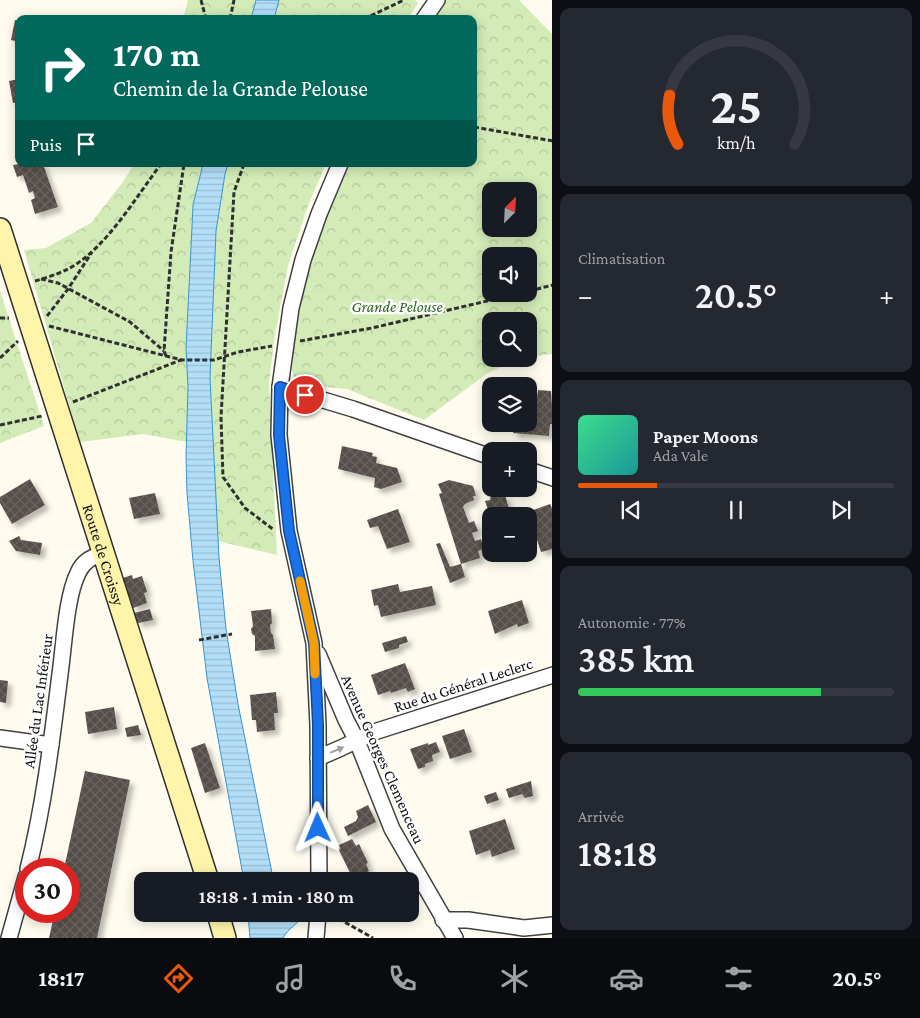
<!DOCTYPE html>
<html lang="fr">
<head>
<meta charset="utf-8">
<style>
	body { margin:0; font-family:"Crimson Pro",serif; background:#242831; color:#f1f3f6; height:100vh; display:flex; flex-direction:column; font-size:19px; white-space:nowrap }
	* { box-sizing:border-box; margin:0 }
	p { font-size:16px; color:#9ea1a6 }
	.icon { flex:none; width:28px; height:28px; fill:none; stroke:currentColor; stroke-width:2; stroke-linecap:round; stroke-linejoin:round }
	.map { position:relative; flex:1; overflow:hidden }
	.drawer { display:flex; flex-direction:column; gap:8px; padding:8px; background:#0d0f14; width:368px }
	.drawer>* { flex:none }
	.guide { position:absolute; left:15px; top:15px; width:462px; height:152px; border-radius:10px; box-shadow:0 2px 12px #0003; background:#00695c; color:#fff; overflow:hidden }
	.needle { width:32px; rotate:24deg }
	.fabs { position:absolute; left:482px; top:182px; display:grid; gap:10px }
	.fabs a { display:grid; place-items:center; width:55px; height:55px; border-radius:10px; background:#171b24; box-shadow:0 2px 12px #0003; font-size:25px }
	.speed { position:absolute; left:15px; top:858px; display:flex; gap:10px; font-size:25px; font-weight:700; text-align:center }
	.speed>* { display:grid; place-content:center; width:65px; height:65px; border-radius:50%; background:#171b24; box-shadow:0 2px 12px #0003; line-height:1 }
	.speed .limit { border:8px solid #d22; background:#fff; color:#111 }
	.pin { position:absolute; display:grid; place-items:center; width:42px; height:42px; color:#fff; margin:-21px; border:2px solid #fff; border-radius:50%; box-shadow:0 1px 5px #0007 }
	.me { position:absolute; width:55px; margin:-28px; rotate:359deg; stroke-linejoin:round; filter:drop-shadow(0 0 4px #0008) }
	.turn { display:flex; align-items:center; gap:18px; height:105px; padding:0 15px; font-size:22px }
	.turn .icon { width:65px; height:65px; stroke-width:2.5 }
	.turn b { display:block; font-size:35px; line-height:42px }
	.then { display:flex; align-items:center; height:48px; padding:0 15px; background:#0003; gap:10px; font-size:19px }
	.big { font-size:38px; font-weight:600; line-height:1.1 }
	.drawer .widget { flex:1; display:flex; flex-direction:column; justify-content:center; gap:8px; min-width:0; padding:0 18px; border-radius:10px; background:#242831 }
	.drawer .dial { align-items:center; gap:0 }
	.dial svg { height:130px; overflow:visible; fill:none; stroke:#363941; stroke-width:7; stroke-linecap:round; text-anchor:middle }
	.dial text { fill:#f1f3f6; stroke:none }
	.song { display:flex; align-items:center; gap:15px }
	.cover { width:60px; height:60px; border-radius:8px; background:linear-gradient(135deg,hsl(150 70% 55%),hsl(180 70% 35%)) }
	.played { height:5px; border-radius:2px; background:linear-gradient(90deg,#ea580c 25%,#363941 25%) }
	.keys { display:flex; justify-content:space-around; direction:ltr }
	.heat { display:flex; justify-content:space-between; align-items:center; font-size:28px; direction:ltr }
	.charge { height:8px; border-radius:4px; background:linear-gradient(90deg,#34c759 77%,#363941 0) }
	.trip { position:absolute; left:134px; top:872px; width:285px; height:50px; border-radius:10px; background:#171b24; box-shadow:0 2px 12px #0003; font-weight:600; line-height:50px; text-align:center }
	.menu { display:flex; height:80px; justify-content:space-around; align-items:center; background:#090b0e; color:#9ea1a6 }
	.menu .icon { width:35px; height:35px }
	.menu .current { color:#ea580c }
	.menu b { font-size:22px; color:#f1f3f6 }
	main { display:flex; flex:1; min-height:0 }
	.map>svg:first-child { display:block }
	.park { fill:url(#park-crowns); fill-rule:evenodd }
	.water { fill:url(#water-rules); stroke:#3794d1 }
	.building { fill:url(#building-cross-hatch); filter:url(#shadow) }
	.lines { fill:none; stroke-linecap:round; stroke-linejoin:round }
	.street-casing { stroke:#414141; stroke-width:18 }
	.secondary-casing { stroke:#303030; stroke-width:24 }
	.path { stroke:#303030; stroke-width:3; stroke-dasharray:5 2.5; stroke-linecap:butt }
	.street { stroke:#fff; stroke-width:15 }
	.secondary { stroke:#fff5aa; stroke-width:21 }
	.oneway { fill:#9f9f9f }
	.route-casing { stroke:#114b97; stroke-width:12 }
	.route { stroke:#1a73e8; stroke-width:9 }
	.slow { stroke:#f59e0b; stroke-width:9 }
	.labels { text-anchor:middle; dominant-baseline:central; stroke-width:5; stroke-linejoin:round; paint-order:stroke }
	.park-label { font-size:16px; font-style:italic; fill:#2c681c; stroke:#fff }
	.street-label { font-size:16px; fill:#0e0e0e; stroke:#fff }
</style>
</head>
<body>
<main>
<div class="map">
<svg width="553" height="938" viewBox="0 0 553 938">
	<defs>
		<pattern id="park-crowns" width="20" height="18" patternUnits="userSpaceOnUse" patternTransform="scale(1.25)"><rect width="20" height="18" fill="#d2ebb7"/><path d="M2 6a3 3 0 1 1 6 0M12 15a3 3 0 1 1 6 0" fill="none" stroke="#b3c89c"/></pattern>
		<pattern id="water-rules" width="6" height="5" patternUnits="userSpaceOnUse" patternTransform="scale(1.25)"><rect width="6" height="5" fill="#b2def8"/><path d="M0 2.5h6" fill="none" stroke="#98bdd3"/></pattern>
		<pattern id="building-cross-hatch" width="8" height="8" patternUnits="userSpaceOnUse" patternTransform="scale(1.25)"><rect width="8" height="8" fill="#574f4a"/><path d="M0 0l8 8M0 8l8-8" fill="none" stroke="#6a6460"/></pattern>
		<filter id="shadow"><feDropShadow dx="4.5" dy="4.5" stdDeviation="2.5" flood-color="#0004"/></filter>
	</defs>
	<rect width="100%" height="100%" fill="#fffcef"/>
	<g class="park">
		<polygon points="188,0 256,0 251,19 183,19"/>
		<polygon points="279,0 415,0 418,3 408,19 274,19"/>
		<path d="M 444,0 L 519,0 L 552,34 L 552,354 L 529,357 L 529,321 L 491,321 L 491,359 L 517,359 L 488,373 L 424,420 L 347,389 L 305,385 L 294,379 L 292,370 L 295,336 L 307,272 L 330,205 L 349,164 L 474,164 L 474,19 L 432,19 ZM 491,191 L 529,191 L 529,229 L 491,229 ZM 491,256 L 529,256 L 529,294 L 491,294 Z"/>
		<polygon points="134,164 203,164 193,205 192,227 186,348 188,387 187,442 143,434 80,442 24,250 46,248 91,223 123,182"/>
		<polygon points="228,164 326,164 309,203 288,266 275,334 269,383 277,555 218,541 210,378 216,231 225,174"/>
		<polygon points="0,291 44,426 0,443"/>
	</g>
	<g class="water">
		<polygon points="256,0 279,0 274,19 251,19"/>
		<path d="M 203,164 L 228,164 L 225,174 L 216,231 L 210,378 L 219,558 L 226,629 L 238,704 L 272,873 C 275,882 283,880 288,873 L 291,874 L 297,881 L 244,881 L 207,678 L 193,561 L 187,493 L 186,457 L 188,387 L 186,348 L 192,227 L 193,205 Z"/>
		<path d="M 248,914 L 304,914 C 299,924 288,928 283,938 L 250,938 Z"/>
	</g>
	<g class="building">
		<polygon points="15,20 19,21 19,42 11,40"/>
		<polygon points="19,79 19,102 13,103 9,81"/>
		<polygon points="19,164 43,164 58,207 35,214 31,200 35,198 33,191 29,193 23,175 17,177 13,165"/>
		<polygon points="538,390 551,391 553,424 550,424 549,436 513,433 514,424 529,424 529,418 532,418 534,397 537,397"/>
		<polygon points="342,446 373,453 372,456 377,457 376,463 397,468 402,482 381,489 374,487 375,478 338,469"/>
		<polygon points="30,479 45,505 12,524 0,503 0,497"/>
		<polygon points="449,480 473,486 476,496 473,496 474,500 465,504 463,507 469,523 474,521 478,531 472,533 475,541 481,539 484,549 478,551 480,558 461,564 439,494 442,493 438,484"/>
		<polygon points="155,493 160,514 134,519 129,498"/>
		<polygon points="497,493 500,497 505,495 511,516 490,516 485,501 490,500 491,495"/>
		<polygon points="550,504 553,511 553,549 541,552 528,512"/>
		<polygon points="398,509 410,542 387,549 378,526 370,528 367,520"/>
		<polygon points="19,536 21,540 42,543 40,555 16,551 9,541"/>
		<polygon points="440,543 450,567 461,564 465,577 450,583 436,544"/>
		<polygon points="132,575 133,579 142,576 147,592 144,593 147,603 133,608 123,578"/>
		<polygon points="398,584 400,592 432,586 436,605 381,617 378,605 374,606 371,590"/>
		<polygon points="522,600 529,623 518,627 517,624 495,634 488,611"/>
		<polygon points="150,609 153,620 138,623 134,613"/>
		<polygon points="271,609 272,623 270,625 271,633 273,635 275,649 255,651 255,636 252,634 251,629 253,626 251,611"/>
		<polygon points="406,636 408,642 399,645 399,648 385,652 382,643"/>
		<polygon points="405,663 415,689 408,692 406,688 391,693 390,691 378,695 371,675"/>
		<polygon points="0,680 8,681 6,703 0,702"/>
		<polygon points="276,692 278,713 274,713 275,730 257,732 256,720 252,720 250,695"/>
		<polygon points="114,707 117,729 88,734 85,712"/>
		<polygon points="138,725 141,735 127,737 125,728"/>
		<polygon points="464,729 472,752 450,759 442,736"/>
		<polygon points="436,742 440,752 432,755 433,761 425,764 425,767 418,769 410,749 428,743 428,745"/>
		<polygon points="205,743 220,788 205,793 191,748"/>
		<polygon points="85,771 130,780 97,938 49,938 55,911 69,911 69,869 64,869"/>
		<polygon points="531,781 533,796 525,798 522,794 509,798 506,789"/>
		<polygon points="496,792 499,800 487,804 484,796"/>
		<polygon points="368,805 376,822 348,836 344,827 356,821 358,817 356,811"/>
		<polygon points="505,819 515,849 492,857 490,850 476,855 469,831"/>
		<polygon points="352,839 356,846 359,844 368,863 366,864 369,871 353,879 337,846"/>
		<polygon points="379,873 383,881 389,878 391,881 368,881 367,880"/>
	</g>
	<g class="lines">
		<g class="street-casing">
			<g id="street">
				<polyline points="424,19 437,0"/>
				<polyline points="280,387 353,409 491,457"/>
				<polyline points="529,470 553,478"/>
				<polyline points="318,654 346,720 357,741 392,829 455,938"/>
				<polyline points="0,738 51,745"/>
				<polyline points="318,758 341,748 374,732 553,675"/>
				<path d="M 28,869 C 44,805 52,739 60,674 C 64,646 66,597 78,573 C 83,561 92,557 104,553"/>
				<polyline points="319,881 318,725 314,643 289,531 279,435 280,387 291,308 303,260 319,214 340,164"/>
				<polyline points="443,920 468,920 524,928 553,925"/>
				<polyline points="9,938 26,877"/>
				<polyline points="316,938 318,914"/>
			</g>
		</g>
		<g class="secondary-casing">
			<g id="secondary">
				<path id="s1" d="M 0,229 L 208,881"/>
				<polyline points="218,914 225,938"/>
			</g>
		</g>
		<g class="path">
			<polyline points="201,0 206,19"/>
			<polyline points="230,19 234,0"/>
			<polyline points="364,19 404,0"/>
			<polyline points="474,127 553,141"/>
			<polyline points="244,164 234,192 221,417 223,477 245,508 274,530"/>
			<polyline points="41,279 58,283 130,322 164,351"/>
			<path d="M 35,281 C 46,278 58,274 68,269 C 105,250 136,197 161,164"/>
			<polyline points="529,291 553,285"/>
			<polyline points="47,316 68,289 92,252"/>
			<polyline points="0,318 9,318"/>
			<polyline points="49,326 182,360 214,360 238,352 272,346"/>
			<polyline points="300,341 372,328 517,294"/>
			<polyline points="166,356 164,351 171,252 184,164"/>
			<polyline points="0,358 18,341"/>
			<polyline points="73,402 181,360"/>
			<polyline points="0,425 42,416"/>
			<polyline points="199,640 232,634"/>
			<polyline points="332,915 373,938"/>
		</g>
		<use href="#street" class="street"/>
		<use href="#secondary" class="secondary"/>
	</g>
	<defs><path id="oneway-solid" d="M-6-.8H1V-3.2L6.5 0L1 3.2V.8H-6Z" transform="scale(1.25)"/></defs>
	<use class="oneway" href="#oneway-solid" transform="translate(337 750) rotate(-23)"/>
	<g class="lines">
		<g class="route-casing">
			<polyline id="route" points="305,395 280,387 279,435 289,531 314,643 318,725 318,828"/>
		</g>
		<use href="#route" class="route"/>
		<polyline class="slow" points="300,581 314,643 315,674"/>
	</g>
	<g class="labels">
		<g class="park-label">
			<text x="397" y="306">Grande Pelouse</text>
		</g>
		<g class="street-label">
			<text stroke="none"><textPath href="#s1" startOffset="342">Route de Croissy</textPath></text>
			<text transform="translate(463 685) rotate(-18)">Rue du Général Leclerc</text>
			<text transform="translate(38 701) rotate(-82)">Allée du Lac Inférieur</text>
			<text transform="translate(383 759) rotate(66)">Avenue Georges Clemenceau</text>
		</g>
	</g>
</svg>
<div class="fabs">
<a><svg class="needle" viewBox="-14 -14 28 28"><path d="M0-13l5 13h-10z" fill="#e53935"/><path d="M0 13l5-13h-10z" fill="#9ea1a6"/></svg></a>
<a><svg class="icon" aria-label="sound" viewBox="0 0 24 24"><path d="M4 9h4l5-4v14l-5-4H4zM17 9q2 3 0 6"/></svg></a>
<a><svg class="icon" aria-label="search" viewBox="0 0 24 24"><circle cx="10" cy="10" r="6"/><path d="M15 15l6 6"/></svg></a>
<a><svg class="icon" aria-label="layers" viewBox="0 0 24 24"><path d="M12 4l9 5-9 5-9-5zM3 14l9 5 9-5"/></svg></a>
<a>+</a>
<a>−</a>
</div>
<div class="speed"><div class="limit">30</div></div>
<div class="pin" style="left:305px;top:395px;background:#d93025"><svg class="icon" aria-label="arrive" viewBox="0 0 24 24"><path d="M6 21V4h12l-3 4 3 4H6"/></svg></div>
<svg class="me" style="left:318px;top:828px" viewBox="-20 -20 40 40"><path d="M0-17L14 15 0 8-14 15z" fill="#1a73e8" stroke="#fff" stroke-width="4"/></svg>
<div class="trip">18:18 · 1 min · 180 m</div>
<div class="guide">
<div class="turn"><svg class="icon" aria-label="right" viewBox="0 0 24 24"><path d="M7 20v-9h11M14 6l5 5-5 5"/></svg><div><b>170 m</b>Chemin de la Grande Pelouse</div></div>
<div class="then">Puis<svg class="icon" aria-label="arrive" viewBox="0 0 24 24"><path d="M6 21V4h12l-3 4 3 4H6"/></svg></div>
</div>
</div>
<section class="drawer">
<div class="widget dial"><svg viewBox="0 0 100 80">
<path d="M14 69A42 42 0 1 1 86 69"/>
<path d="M14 69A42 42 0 0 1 9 39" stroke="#ea580c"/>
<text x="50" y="56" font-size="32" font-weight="700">25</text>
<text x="50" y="72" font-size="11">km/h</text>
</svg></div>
<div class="widget"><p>Climatisation</p>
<div class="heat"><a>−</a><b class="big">20.5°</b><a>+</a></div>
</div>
<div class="widget">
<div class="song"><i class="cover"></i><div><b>Paper Moons</b><p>Ada Vale</p></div></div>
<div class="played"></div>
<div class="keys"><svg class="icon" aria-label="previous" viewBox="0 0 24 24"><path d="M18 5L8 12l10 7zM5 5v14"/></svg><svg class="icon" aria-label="pause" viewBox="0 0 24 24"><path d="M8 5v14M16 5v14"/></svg><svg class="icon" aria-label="next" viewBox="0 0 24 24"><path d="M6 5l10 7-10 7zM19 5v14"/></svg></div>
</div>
<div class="widget"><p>Autonomie · 77%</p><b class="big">385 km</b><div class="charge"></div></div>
<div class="widget"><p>Arrivée</p><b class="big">18:18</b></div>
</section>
</main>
<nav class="menu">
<b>18:17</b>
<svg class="icon current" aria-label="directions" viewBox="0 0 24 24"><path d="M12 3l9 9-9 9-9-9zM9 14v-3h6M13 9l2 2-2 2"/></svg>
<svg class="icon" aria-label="music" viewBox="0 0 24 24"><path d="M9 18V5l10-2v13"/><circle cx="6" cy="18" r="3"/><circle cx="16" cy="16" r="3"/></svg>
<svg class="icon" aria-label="phone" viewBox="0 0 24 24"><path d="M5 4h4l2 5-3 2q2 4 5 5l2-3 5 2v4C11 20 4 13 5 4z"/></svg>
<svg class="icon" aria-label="climate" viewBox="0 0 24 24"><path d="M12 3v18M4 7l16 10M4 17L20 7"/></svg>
<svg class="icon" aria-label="car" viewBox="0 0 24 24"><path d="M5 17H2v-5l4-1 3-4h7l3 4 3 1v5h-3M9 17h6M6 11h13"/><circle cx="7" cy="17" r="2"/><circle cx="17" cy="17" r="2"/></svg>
<svg class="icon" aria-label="filters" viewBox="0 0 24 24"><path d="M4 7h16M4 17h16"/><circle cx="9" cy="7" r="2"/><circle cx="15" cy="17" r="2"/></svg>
<b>20.5°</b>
</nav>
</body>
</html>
